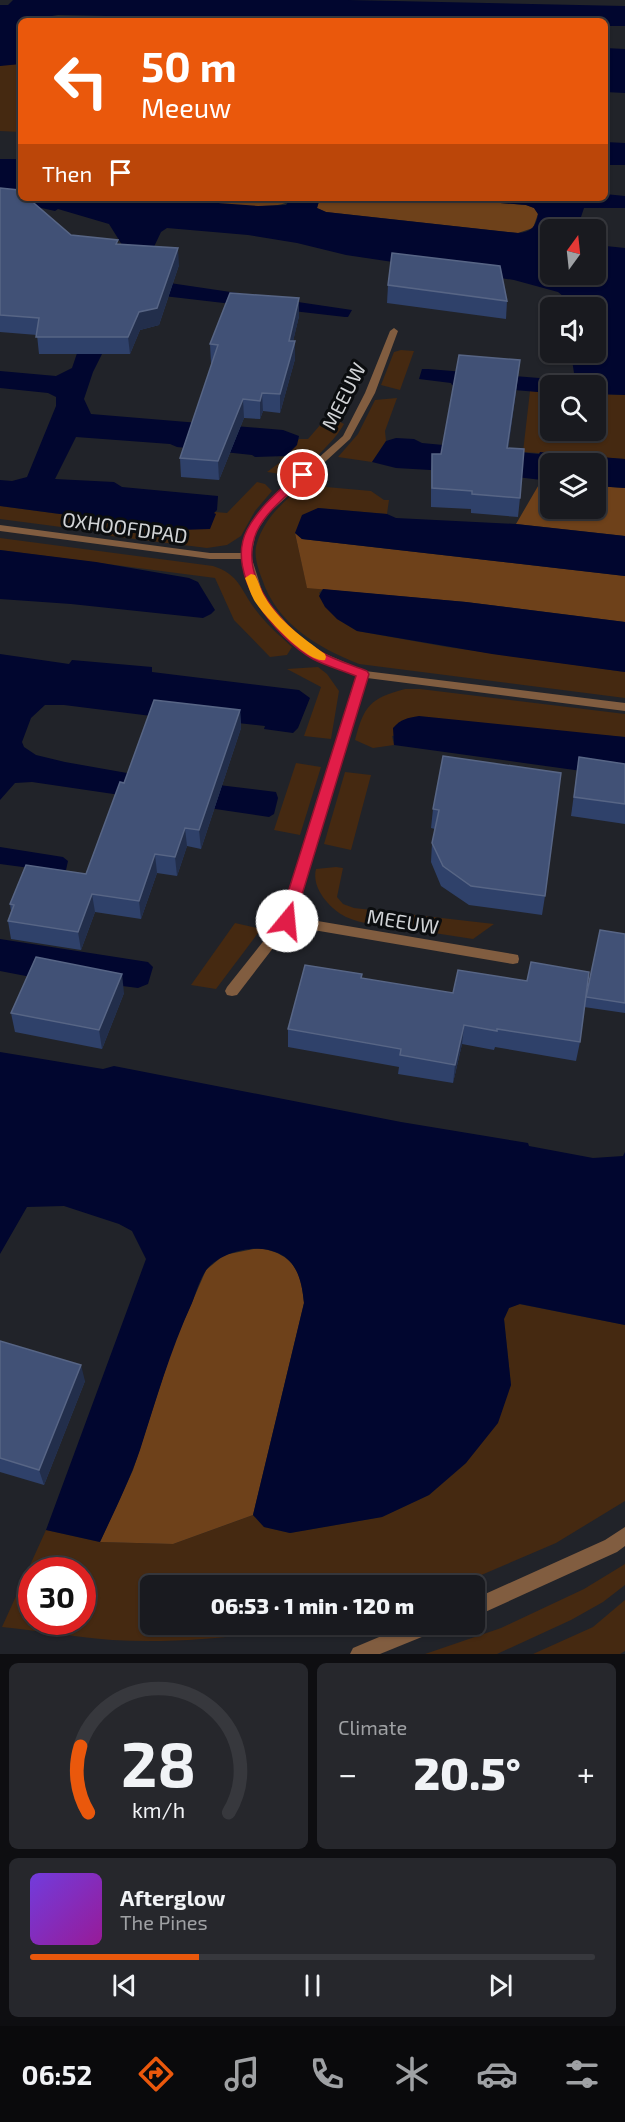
<!DOCTYPE html>
<html lang="en">
<head>
<meta charset="utf-8">
<style>
	body { margin:0; font-family:"Exo 2",sans-serif; background:#26272c; color:#f1f3f6; height:100vh; display:flex; flex-direction:column; font-size:22px; white-space:nowrap }
	* { box-sizing:border-box; margin:0 }
	p { font-size:20px; color:#9fa1a4 }
	.icon { flex:none; width:33px; height:33px; fill:none; stroke:currentColor; stroke-width:2; stroke-linecap:round; stroke-linejoin:round }
	.map { position:relative; height:1654px; overflow:hidden }
	.side { display:flex; flex-direction:column; gap:9px; padding:9px; background:#0e0e11; flex:1 }
	.side>* { flex:none }
	.hud { position:absolute; left:18px; top:18px; width:590px; height:183px; border-radius:9px; box-shadow:0 2px 4px #0004,0 0 0 2px #37383d; background:#ea580c; color:#fff; overflow:hidden }
	.needle { width:39px; rotate:15deg }
	.fabs { position:absolute; left:540px; top:219px; display:grid; gap:12px }
	.fabs a { display:grid; place-items:center; width:66px; height:66px; border-radius:9px; background:#191a1f; box-shadow:0 2px 4px #0004,0 0 0 2px #37383d; font-size:30px }
	.speed { position:absolute; left:18px; top:1557px; display:flex; gap:12px; font-size:30px; font-weight:700; text-align:center }
	.speed>* { display:grid; place-content:center; width:78px; height:78px; border-radius:50%; background:#191a1f; box-shadow:0 2px 4px #0004,0 0 0 2px #37383d; line-height:1 }
	.speed .limit { border:9px solid #d22; background:#fff; color:#111 }
	.pin { position:absolute; display:grid; place-items:center; width:51px; height:51px; color:#fff; margin:-26px; border:3px solid #fff; border-radius:50%; box-shadow:0 2px 6px #0007 }
	.me { position:absolute; width:66px; margin:-33px; rotate:17deg; stroke-linejoin:round; filter:drop-shadow(0 0 4px #0008) }
	.turn { display:flex; align-items:center; gap:21px; height:126px; padding:0 24px; font-size:27px }
	.turn .icon { width:78px; height:78px; stroke-width:2.5 }
	.turn b { display:block; font-size:42px; line-height:51px }
	.then { display:flex; align-items:center; height:57px; padding:0 24px; background:#0003; gap:12px; font-size:22px }
	.big { font-size:45px; font-weight:800; line-height:1.1 }
	.side .card { flex:1; display:flex; flex-direction:column; justify-content:center; gap:9px; min-width:0; padding:0 21px; border-radius:9px; background:#26272c }
	.side .dial { align-items:center; gap:0 }
	.dial svg { height:156px; overflow:visible; fill:none; stroke:#37383d; stroke-width:7; stroke-linecap:round; text-anchor:middle }
	.dial text { fill:#f1f3f6; stroke:none }
	.song { display:flex; align-items:center; gap:18px }
	.cover { width:72px; height:72px; border-radius:9px; background:linear-gradient(135deg,hsl(260 70% 55%),hsl(300 70% 35%)) }
	.played { height:6px; border-radius:3px; background:linear-gradient(90deg,#ea580c 30%,#37383d 30%) }
	.keys { display:flex; justify-content:space-around; direction:ltr }
	.heat { display:flex; justify-content:space-between; align-items:center; font-size:33px; direction:ltr }
	.side .tiles { flex:1; display:grid; gap:9px; grid-template-columns:1fr 1fr }
	.card:last-child { grid-column:span 2 }
	.trip { position:absolute; left:140px; top:1575px; width:345px; height:60px; border-radius:9px; background:#191a1f; box-shadow:0 2px 4px #0004,0 0 0 2px #37383d; font-weight:800; line-height:60px; text-align:center }
	.tab-bar { display:flex; height:96px; justify-content:space-around; align-items:center; background:#0a0a0c; color:#9fa1a4 }
	.tab-bar .icon { width:42px; height:42px }
	.tab-bar .active { color:#ea580c }
	.tab-bar b { font-size:27px; color:#f1f3f6 }
	.map>svg:first-child { display:block }
	.green { fill:#452911; fill-rule:evenodd }
	.forest { fill:#6e411a }
	.water { fill:#01062f }
	.lines { fill:none; stroke-linecap:round; stroke-linejoin:round }
	.street { fill:#815d40; fill-rule:evenodd }
	.wall { fill:#2f416a }
	.shaded-wall { fill:#222e4b }
	.building { fill:#415176; stroke:#576585; stroke-width:1.5 }
	.route { fill:#e11d48; stroke:#92132f; stroke-width:1.5 }
	.slow { fill:#f59e0b }
	.labels { text-anchor:middle; dominant-baseline:central; stroke-width:6; stroke-linejoin:round; paint-order:stroke }
	.street-label { font-size:20px; fill:#d1d3d6; stroke:#0b0d0f }
</style>
</head>
<body>
<div class="map">
<svg width="625" height="1654" viewBox="0 0 625 1654">
	<rect width="100%" height="100%" fill="#212329"/>
	<g class="green">
		<polygon points="7,64 21,64 21,132 0,131 0,66"/>
		<polygon points="401,350 414,351 400,390 381,385 394,352"/>
		<polygon points="530,391 550,393 550,430 596,430 596,394 625,395 625,459 523,452"/>
		<polygon points="397,398 385,431 386,441 372,462 338,457 358,434 375,400"/>
		<path d="M 328,416 L 344,424 C 337,438 306,470 291,473 C 284,475 274,473 267,472 L 283,460 L 279,458 L 286,456 L 299,439 L 308,439 Z"/>
		<path d="M 310,481 L 327,483 L 326,487 L 371,491 L 384,500 L 389,500 L 387,514 L 318,508 L 295,533 L 307,587 L 323,589 L 319,593 L 337,619 L 357,631 L 447,647 L 625,672 L 625,698 L 359,664 C 317,647 277,624 262,579 C 258,568 253,555 257,543 C 265,516 288,497 310,481 Z"/>
		<polygon points="257,482 265,484 272,491 255,511 241,536 227,545 207,548 111,536 107,533 0,519 0,506 180,530 215,512 227,513"/>
		<path d="M 0,538 L 213,566 C 240,575 240,589 255,609 C 266,624 279,635 292,647 L 287,655 L 270,657 L 234,620 L 215,578 L 0,550 Z"/>
		<polygon points="318,667 327,674 339,691 331,739 304,736 321,687 287,669"/>
		<path d="M 405,689 L 420,689 L 625,714 L 625,737 L 541,730 L 392,736 L 394,745 L 373,748 L 355,740 C 364,706 370,698 405,689 Z"/>
		<polygon points="296,763 321,767 300,835 274,830"/>
		<polygon points="345,772 371,775 351,850 324,844"/>
		<path d="M 336,867 L 343,868 L 337,897 L 343,904 L 354,908 L 494,924 L 473,939 C 447,935 421,931 396,927 C 379,925 361,924 346,917 C 330,909 311,888 316,869 Z"/>
		<polygon points="235,923 261,929 216,989 191,985"/>
		<path d="M 519,1304 L 625,1325 L 625,1501 L 556,1543 L 458,1585 L 150,1586 L 150,1624 L 312,1625 C 247,1636 179,1644 112,1640 C 75,1637 39,1631 2,1627 L 46,1530 L 100,1542 L 173,1544 L 253,1515 L 264,1527 L 290,1533 L 382,1517 L 429,1495 L 466,1463 L 511,1385 L 504,1319 L 509,1308 ZM 32,1570 L 82,1570 L 82,1622 L 32,1622 Z"/>
		<polygon points="625,1564 625,1585 603,1602 571,1620 497,1654 425,1654 501,1628 584,1589"/>
		<polygon points="625,1600 625,1651 620,1654 533,1654 593,1627"/>
	</g>
	<g class="forest">
		<path d="M 149,198 L 288,198 L 289,201 C 278,213 170,200 149,198 Z"/>
		<polygon points="320,198 435,198 526,205 534,208 538,214 533,228 518,233 326,212 317,208"/>
		<polygon points="541,481 550,481 550,508 596,508 596,486 625,488 625,536 516,524"/>
		<polygon points="295,533 302,539 625,576 625,622 466,602 307,588"/>
		<path d="M 259,1248 C 293,1254 301,1270 304,1303 L 253,1515 L 173,1544 L 100,1542 L 133,1470 L 173,1346 L 206,1270 L 224,1255 Z"/>
	</g>
	<g class="water">
		<polygon points="13,0 348,0 625,6 625,26 605,26 604,21 355,21 58,15 21,21 18,31 21,35 21,64 0,66 0,5 8,5"/>
		<polygon points="605,48 625,49 625,93 605,92"/>
		<polygon points="605,142 625,143 625,165 605,165"/>
		<path d="M 0,159 L 21,159 L 21,198 L 149,198 L 258,206 L 286,205 L 289,201 L 288,198 L 320,198 L 317,208 L 326,212 L 518,233 C 531,232 536,227 538,214 L 534,208 L 526,205 L 435,198 L 604,198 L 605,194 L 625,196 L 625,208 L 584,208 L 577,229 L 550,230 L 550,274 L 596,274 L 596,245 L 625,248 L 625,395 L 596,394 L 596,386 L 550,386 L 550,393 L 452,385 L 451,383 L 419,379 L 422,369 L 428,369 L 564,380 L 574,373 L 571,353 L 596,352 L 596,308 L 570,307 L 569,301 L 558,292 L 514,280 L 346,255 L 297,243 L 248,235 L 167,228 L 161,232 L 143,270 L 163,282 L 352,310 L 348,317 L 345,317 L 155,295 L 129,300 L 93,372 L 84,399 L 91,414 L 283,430 L 299,436 L 297,445 L 286,456 L 255,457 L 252,455 L 177,447 L 170,444 L 76,437 L 55,479 L 114,482 L 122,487 L 218,496 L 217,510 L 214,513 L 216,514 L 210,529 L 180,530 L 0,506 L 0,480 L 12,481 L 27,477 L 56,406 L 56,397 L 48,393 L 0,388 L 0,371 L 56,376 L 72,368 L 92,309 L 124,248 L 109,224 L 58,209 L 55,211 C 37,207 19,202 0,201 Z"/>
		<polygon points="396,438 414,439 422,443 539,454 540,452 625,459 625,488 596,486 596,464 550,464 550,481 482,473 396,468 372,462 386,441"/>
		<polygon points="318,508 387,514 396,518 516,524 625,536 625,576 302,539 295,533 302,515"/>
		<polygon points="0,550 96,562 189,578 198,582 215,610 211,614 203,618 71,604 0,599"/>
		<polygon points="323,589 466,602 625,622 625,672 492,654 357,631 337,619 325,607 319,596"/>
		<polygon points="0,654 69,664 72,660 152,667 152,672 299,690 310,698 298,728 293,733 264,729 265,726 201,719 199,722 64,705 45,705 31,718 22,742 24,747 36,755 65,762 144,776 276,792 278,798 274,814 269,817 32,782 15,783 0,800"/>
		<path d="M 419,716 L 625,737 L 625,777 L 394,745 L 393,728 C 401,719 407,718 419,716 Z"/>
		<polygon points="0,847 63,857 68,861 66,870 60,872 0,864"/>
		<polygon points="0,939 148,962 153,967 148,984 138,988 91,982 57,982 0,971"/>
		<path d="M 0,1052 L 103,1069 L 114,1066 L 401,1122 L 528,1143 L 529,1146 L 593,1158 L 623,1156 L 625,1152 L 625,1325 L 520,1304 L 509,1308 L 504,1319 L 511,1385 L 498,1423 L 466,1463 L 429,1495 L 382,1517 L 290,1533 L 264,1527 L 253,1515 L 304,1303 C 302,1283 298,1262 278,1253 C 257,1243 222,1251 207,1269 C 200,1278 196,1293 192,1303 C 170,1351 156,1400 140,1450 C 129,1482 114,1512 100,1542 L 46,1530 L 146,1259 L 132,1231 L 119,1224 L 64,1206 L 27,1207 L 0,1254 Z"/>
	</g>
	<g class="lines">
		<g class="street">
			<polygon points="394,328 398,331 375,393 350,439 269,513 256,532 251,556 264,597 295,633 321,652 365,671 625,703 625,711 367,678 294,917 513,954 518,955 519,959 518,963 513,964 290,926 237,995 232,996 227,995 225,991 227,987 281,919 357,676 313,658 287,637 254,598 242,559 210,559 0,531 0,525 210,553 242,553 246,532 261,509 343,436 365,393 390,331"/>
			<polygon points="625,1527 625,1546 617,1552 474,1617 474,1599 605,1540"/>
			<polygon points="410,1624 441,1624 439,1630 380,1654 350,1654 353,1648"/>
		</g>
	</g>
	<g class="wall">
		<polygon points="0,188 71,235 119,244 179,265 159,325 140,330 130,354 39,354 37,335 0,332"/>
		<polygon points="388,285 507,301 506,319 387,303"/>
		<polygon points="299,298 299,316 293,341 295,341 295,359 280,413 263,411 260,419 244,418 219,480 181,477 180,458 212,363 211,363 210,344"/>
		<polygon points="520,360 508,448 520,498 518,517 471,513 471,509 431,507 431,472 432,454 441,454"/>
		<polygon points="240,710 241,728 201,849 187,846 177,876 157,873 141,919 95,912 81,950 11,939 8,921 11,911 10,904 86,874 124,783"/>
		<polygon points="443,756 545,896 542,915 469,905 441,886 431,862 432,843 435,829 431,828 433,809"/>
		<polygon points="579,757 625,764 625,824 571,816"/>
		<polygon points="600,930 625,934 625,1013 584,1007"/>
		<polygon points="362,979 580,1042 576,1061 495,1047 494,1050 462,1044 453,1083 398,1074 399,1067 288,1047 288,1029"/>
		<polygon points="124,993 102,1049 15,1032 11,1013"/>
		<polygon points="0,1341 85,1381 44,1485 0,1472"/>
	</g>
	<g class="shaded-wall">
		<polygon points="178,248 179,265 159,325 140,330 130,354 128,337 139,312"/>
		<polygon points="299,298 299,316 289,359 289,341"/>
		<polygon points="295,341 295,359 280,413 280,394"/>
		<polygon points="520,360 518,377 506,466 507,448"/>
		<polygon points="262,393 263,411 260,419 260,401"/>
		<polygon points="243,399 244,418 219,480 218,461"/>
		<polygon points="240,710 241,728 201,849 199,830"/>
		<polygon points="185,828 187,846 177,876 175,857"/>
		<polygon points="155,854 157,873 141,919 139,901"/>
		<polygon points="92,894 95,912 81,950 78,932"/>
		<polygon points="122,974 124,993 102,1049 99,1030"/>
		<polygon points="464,1025 462,1044 453,1083 455,1065"/>
		<polygon points="81,1365 85,1381 44,1485 39,1470"/>
	</g>
	<g class="building">
		<polygon points="0,188 19,190 21,192 21,198 28,198 71,235 118,240 116,244 178,248 157,308 139,312 128,337 36,337 39,318 0,315"/>
		<polygon points="392,253 500,266 507,301 388,285"/>
		<polygon points="230,293 299,298 289,341 295,341 280,394 262,393 260,401 243,399 218,461 180,458 218,345 210,344"/>
		<polygon points="459,355 520,360 507,448 524,449 520,498 472,494 472,491 432,488 432,454 441,454"/>
		<polygon points="154,700 240,710 199,830 185,828 175,857 155,854 139,901 92,894 78,932 8,921 14,905 10,904 26,865 86,874 120,782 124,783"/>
		<polygon points="443,756 561,773 545,896 471,886 443,866 432,843 439,810 433,809"/>
		<polygon points="579,757 625,764 625,804 574,797"/>
		<polygon points="600,930 625,934 625,1003 586,997"/>
		<polygon points="36,957 122,974 99,1030 11,1013"/>
		<polygon points="531,962 589,972 580,1042 497,1029 497,1031 464,1025 455,1065 400,1055 401,1049 288,1029 305,965 362,974 361,978 453,993 458,970 527,981"/>
		<polygon points="0,1341 81,1365 39,1470 0,1458"/>
	</g>
	<path class="route" d="M 303,471 L 308,475 L 307,477 C 290,493 267,510 257,531 C 236,577 284,629 321,652 C 334,660 352,665 367,671 L 369,674 L 294,921 L 292,925 L 282,925 L 279,921 L 356,676 C 342,670 326,666 313,659 C 276,638 224,574 247,530 C 259,507 280,490 299,472 Z"/>
	<path class="slow" d="M 251,574 L 255,575 C 259,582 261,591 265,597 C 279,621 303,638 325,654 L 326,657 L 325,660 C 308,664 263,615 254,600 C 250,593 248,585 245,578 Z"/>
	<g class="labels">
		<g class="street-label">
			<text transform="translate(343 396) rotate(-63)">MEEUW</text>
			<text transform="translate(125 527) rotate(8)">OXHOOFDPAD</text>
			<text transform="translate(403 921) rotate(9)">MEEUW</text>
		</g>
	</g>
</svg>
<div class="fabs">
<a><svg class="needle" viewBox="-14 -14 28 28"><path d="M0-13l5 13h-10z" fill="#e53935"/><path d="M0 13l5-13h-10z" fill="#9fa1a4"/></svg></a>
<a><svg class="icon" aria-label="sound" viewBox="0 0 24 24"><path d="M4 9h4l5-4v14l-5-4H4zM17 9q2 3 0 6"/></svg></a>
<a><svg class="icon" aria-label="search" viewBox="0 0 24 24"><circle cx="10" cy="10" r="6"/><path d="M15 15l6 6"/></svg></a>
<a><svg class="icon" aria-label="layers" viewBox="0 0 24 24"><path d="M12 4l9 5-9 5-9-5zM3 14l9 5 9-5"/></svg></a>
</div>
<div class="speed"><div class="limit">30</div></div>
<div class="pin" style="left:303px;top:475px;background:#d93025"><svg class="icon" aria-label="arrive" viewBox="0 0 24 24"><path d="M6 21V4h12l-3 4 3 4H6"/></svg></div>
<svg class="me" style="left:287px;top:921px" viewBox="-20 -20 40 40"><circle r="19" fill="#fff"/><path d="M0-13L10 11 0 6-10 11z" fill="#e11d48"/></svg>
<div class="trip">06:53 · 1 min · 120 m</div>
<div class="hud">
<div class="turn"><svg class="icon" aria-label="left" viewBox="0 0 24 24"><path d="M17 20v-9H6M10 6l-5 5 5 5"/></svg><div><b>50 m</b>Meeuw</div></div>
<div class="then">Then<svg class="icon" aria-label="arrive" viewBox="0 0 24 24"><path d="M6 21V4h12l-3 4 3 4H6"/></svg></div>
</div>
</div>
<section class="side">
<div class="tiles">
<div class="card dial"><svg viewBox="0 0 100 80">
<path d="M14 69A42 42 0 1 1 86 69"/>
<path d="M14 69A42 42 0 0 1 10 35" stroke="#ea580c"/>
<text x="50" y="56" font-size="32" font-weight="700">28</text>
<text x="50" y="72" font-size="11">km/h</text>
</svg></div>
<div class="card"><p>Climate</p>
<div class="heat"><a>−</a><b class="big">20.5°</b><a>+</a></div>
</div>
<div class="card">
<div class="song"><i class="cover"></i><div><b>Afterglow</b><p>The Pines</p></div></div>
<div class="played"></div>
<div class="keys"><svg class="icon" aria-label="previous" viewBox="0 0 24 24"><path d="M18 5L8 12l10 7zM5 5v14"/></svg><svg class="icon" aria-label="pause" viewBox="0 0 24 24"><path d="M8 5v14M16 5v14"/></svg><svg class="icon" aria-label="next" viewBox="0 0 24 24"><path d="M6 5l10 7-10 7zM19 5v14"/></svg></div>
</div>
</div>
</section>
<nav class="tab-bar">
<b>06:52</b>
<svg class="icon active" aria-label="directions" viewBox="0 0 24 24"><path d="M12 3l9 9-9 9-9-9zM9 14v-3h6M13 9l2 2-2 2"/></svg>
<svg class="icon" aria-label="music" viewBox="0 0 24 24"><path d="M9 18V5l10-2v13"/><circle cx="6" cy="18" r="3"/><circle cx="16" cy="16" r="3"/></svg>
<svg class="icon" aria-label="phone" viewBox="0 0 24 24"><path d="M5 4h4l2 5-3 2q2 4 5 5l2-3 5 2v4C11 20 4 13 5 4z"/></svg>
<svg class="icon" aria-label="climate" viewBox="0 0 24 24"><path d="M12 3v18M4 7l16 10M4 17L20 7"/></svg>
<svg class="icon" aria-label="car" viewBox="0 0 24 24"><path d="M5 17H2v-5l4-1 3-4h7l3 4 3 1v5h-3M9 17h6M6 11h13"/><circle cx="7" cy="17" r="2"/><circle cx="17" cy="17" r="2"/></svg>
<svg class="icon" aria-label="filters" viewBox="0 0 24 24"><path d="M4 7h16M4 17h16"/><circle cx="9" cy="7" r="2"/><circle cx="15" cy="17" r="2"/></svg>
</nav>
</body>
</html>
